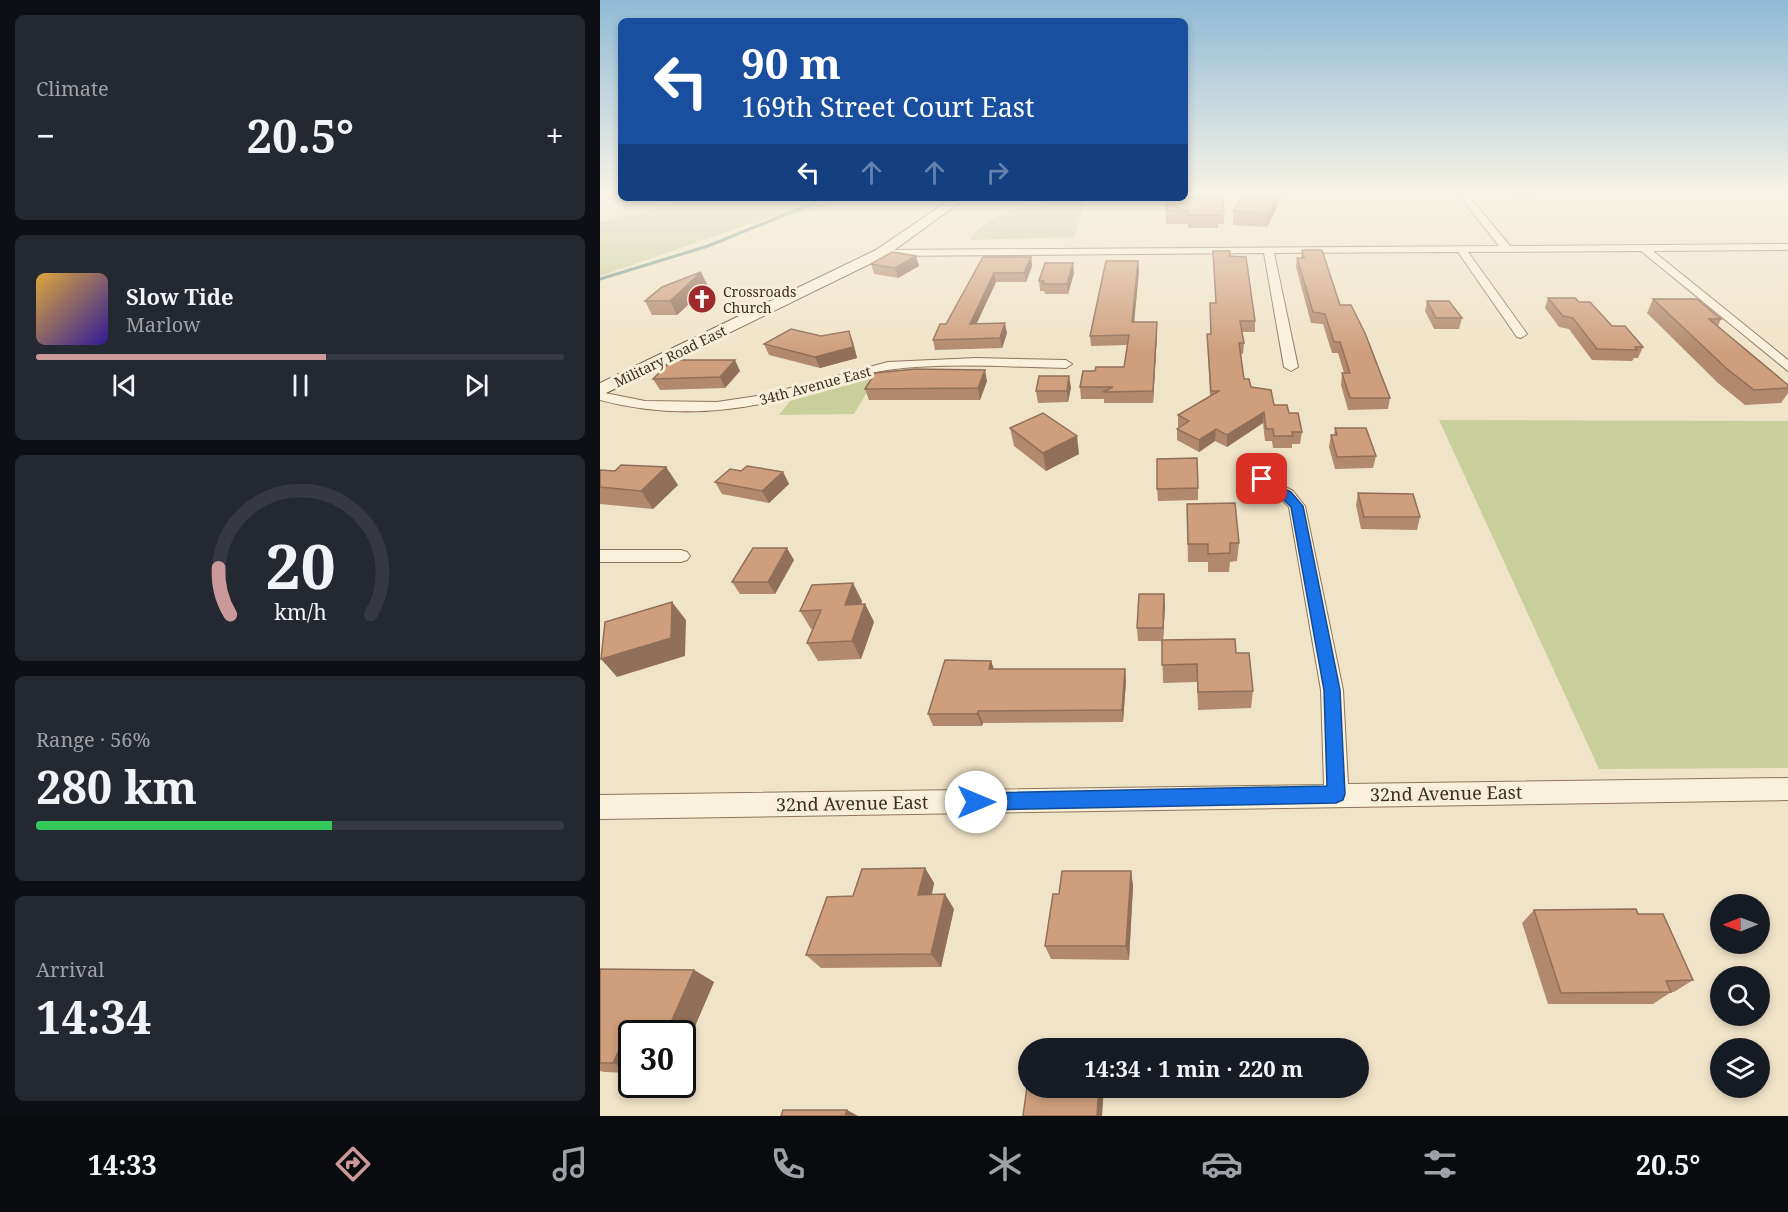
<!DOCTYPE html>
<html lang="en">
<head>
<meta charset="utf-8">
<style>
	body { margin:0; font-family:"Noto Serif",serif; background:#242831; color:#f1f3f6; height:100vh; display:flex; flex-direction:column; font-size:22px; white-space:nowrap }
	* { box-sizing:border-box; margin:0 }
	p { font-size:20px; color:#9ea1a6 }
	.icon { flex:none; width:33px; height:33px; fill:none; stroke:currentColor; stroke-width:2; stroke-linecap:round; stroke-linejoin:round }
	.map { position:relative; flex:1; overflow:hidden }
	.details { display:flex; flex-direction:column; gap:15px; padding:15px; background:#0d0f14; width:600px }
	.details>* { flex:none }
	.hud { position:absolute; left:18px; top:18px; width:570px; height:183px; border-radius:9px; box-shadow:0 3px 9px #0003; background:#1a4fa0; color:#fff; overflow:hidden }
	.needle { width:39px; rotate:269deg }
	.controls { position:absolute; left:1110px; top:894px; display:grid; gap:12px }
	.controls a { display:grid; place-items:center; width:60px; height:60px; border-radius:50%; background:#171b24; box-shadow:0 3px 9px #0003; font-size:30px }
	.speed { position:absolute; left:18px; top:1020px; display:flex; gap:12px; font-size:30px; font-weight:700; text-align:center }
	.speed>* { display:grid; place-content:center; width:78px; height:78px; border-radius:50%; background:#171b24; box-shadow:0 3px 9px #0003; line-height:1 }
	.speed .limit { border:3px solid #111; border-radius:9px; background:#fff; color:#111 }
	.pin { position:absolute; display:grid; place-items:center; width:51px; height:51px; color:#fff; margin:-26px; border-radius:12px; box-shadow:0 3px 9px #0006 }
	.me { position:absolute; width:66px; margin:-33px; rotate:90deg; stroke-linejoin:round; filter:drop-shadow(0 0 4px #0008) }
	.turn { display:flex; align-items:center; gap:21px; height:126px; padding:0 24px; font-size:27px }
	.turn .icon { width:78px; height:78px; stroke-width:2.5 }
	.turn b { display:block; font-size:42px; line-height:51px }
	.lanes { display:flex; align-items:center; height:57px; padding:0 24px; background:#0003; justify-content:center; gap:30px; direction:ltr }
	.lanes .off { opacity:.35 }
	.big { font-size:45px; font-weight:700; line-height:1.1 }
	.details .card { flex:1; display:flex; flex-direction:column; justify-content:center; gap:9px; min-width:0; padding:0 21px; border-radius:9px; background:#242831 }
	.details .dial { align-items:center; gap:0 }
	.dial svg { height:156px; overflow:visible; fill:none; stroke:#363941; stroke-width:7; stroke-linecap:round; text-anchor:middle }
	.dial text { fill:#f1f3f6; stroke:none }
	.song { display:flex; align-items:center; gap:18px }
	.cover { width:72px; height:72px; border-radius:9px; background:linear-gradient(135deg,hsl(40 70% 55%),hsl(250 70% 35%)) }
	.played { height:6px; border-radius:3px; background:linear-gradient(90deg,#cc999b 55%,#363941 55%) }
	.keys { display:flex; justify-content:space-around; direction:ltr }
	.heat { display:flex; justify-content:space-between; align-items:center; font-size:33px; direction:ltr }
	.charge { height:9px; border-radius:4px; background:linear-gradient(90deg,#34c759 56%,#363941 0) }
	.trip { position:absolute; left:418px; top:1038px; width:351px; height:60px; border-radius:30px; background:#171b24; box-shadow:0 3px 9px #0003; font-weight:700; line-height:60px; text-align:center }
	.tabs { display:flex; height:96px; justify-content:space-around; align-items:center; background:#090b0e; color:#9ea1a6 }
	.tabs .icon { width:42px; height:42px }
	.tabs .current { color:#cc999b }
	.tabs b { font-size:27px; color:#f1f3f6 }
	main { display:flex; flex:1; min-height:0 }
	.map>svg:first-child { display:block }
	.green { fill:#c9cf9b }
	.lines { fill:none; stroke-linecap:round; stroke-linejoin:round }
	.stream { stroke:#6f938a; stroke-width:3 }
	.street-casing { stroke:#8d765c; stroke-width:2 }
	.secondary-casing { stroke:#6f573f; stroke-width:2 }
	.street { fill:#faf1dc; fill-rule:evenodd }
	.secondary { fill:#faf1dc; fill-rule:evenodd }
	.wall { fill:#b2896c }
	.shaded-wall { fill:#916f58 }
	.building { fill:#cf9f7d; stroke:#916f58; stroke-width:1.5 }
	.route { fill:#1a73e8; stroke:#114b97; stroke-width:1.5 }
	.labels { text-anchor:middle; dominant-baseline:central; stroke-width:6; stroke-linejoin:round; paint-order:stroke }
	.far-poi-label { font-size:14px; fill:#3d2e20; stroke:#f7eed8; text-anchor:start }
	.far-street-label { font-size:14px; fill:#3d2e20; stroke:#f7eed8 }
	.near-street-label { font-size:18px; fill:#3d2e20; stroke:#f7eed8 }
</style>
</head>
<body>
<main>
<section class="details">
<div class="card"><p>Climate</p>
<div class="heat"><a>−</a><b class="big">20.5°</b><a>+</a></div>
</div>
<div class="card">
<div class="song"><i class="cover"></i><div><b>Slow Tide</b><p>Marlow</p></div></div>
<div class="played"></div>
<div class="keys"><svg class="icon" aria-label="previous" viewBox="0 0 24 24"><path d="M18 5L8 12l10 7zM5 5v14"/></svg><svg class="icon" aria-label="pause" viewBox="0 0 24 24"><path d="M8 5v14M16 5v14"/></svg><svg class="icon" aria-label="next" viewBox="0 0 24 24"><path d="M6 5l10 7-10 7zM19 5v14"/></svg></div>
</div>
<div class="card dial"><svg viewBox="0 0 100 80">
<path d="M14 69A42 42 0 1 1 86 69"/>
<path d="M14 69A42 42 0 0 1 8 45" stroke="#cc999b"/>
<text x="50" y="56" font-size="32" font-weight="700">20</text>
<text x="50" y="72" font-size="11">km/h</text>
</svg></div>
<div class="card"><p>Range · 56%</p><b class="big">280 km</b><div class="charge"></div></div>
<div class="card"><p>Arrival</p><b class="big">14:34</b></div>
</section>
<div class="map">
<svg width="1188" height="1116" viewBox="0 0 1188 1116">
	<rect width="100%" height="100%" fill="#f0e4c8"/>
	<g class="green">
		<polygon points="99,198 244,198 222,209 165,219 0,276 0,222"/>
		<path d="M 485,202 L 474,237 L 370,240 C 392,204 447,203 485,202 Z"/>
		<polygon points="276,377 254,414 179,415 190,401"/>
		<polygon points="839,420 1188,421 1188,768 999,769"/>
	</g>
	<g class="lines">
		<polyline class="stream" points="0,279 108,246 226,198"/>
		<g class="street-casing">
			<g id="street">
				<polygon points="859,195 868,195 910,246 1188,244 1188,250 1053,251 1188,360 1188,371 1041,251 868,252 927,334 921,338 917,337 858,252 674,253 698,367 691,371 684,367 664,253 281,256 276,253 281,250 899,246"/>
				<path d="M 376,358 L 466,360 L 472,364 L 466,368 C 407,367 346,362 287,370 C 254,375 223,388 190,397 C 128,414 63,417 0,400 L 0,392 L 45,401 L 117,402 L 164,395 L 288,362 Z"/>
				<polygon points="662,474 693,491 705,506 743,690 748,784 1188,778 1188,800 0,819 0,795 724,785 721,690 689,507 681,499 656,482 654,479"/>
				<polygon points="0,550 81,550 87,552 90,556 87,560 81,562 0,562"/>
			</g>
		</g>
		<g class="secondary-casing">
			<polygon id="secondary" points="352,198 366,198 286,256 0,396 0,383 276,250"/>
		</g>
		<use href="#street" class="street"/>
		<use href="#secondary" class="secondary"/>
	</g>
	<g class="wall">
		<polygon points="644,195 683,195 667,227 633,225 633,211"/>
		<polygon points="910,195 939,195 938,197 913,197"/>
		<polygon points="566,198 624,211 624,224 618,224 618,228 588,228 588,224 566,224"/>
		<polygon points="702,250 740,305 790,398 788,409 748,410 741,385 742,373 744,373 738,353 732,353 723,324 711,323 696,267 697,258 701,258"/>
		<polygon points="613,251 630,256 655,321 655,332 642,332 644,343 643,354 641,354 644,379 651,387 674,405 689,413 702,432 700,444 692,444 692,448 673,448 672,441 665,441 663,423 627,447 615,441 599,452 577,440 577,429 579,427 578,427 578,415 610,396 607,334 610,334 610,303 616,303"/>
		<polygon points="316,256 319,266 298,278 274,274 271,264"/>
		<polygon points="383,257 431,257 432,266 426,282 396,282 377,323 407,333 402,348 335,350 333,340 346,324"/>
		<polygon points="538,261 539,271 534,322 557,322 557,333 553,403 504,403 504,399 481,399 480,387 524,367 527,345 491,346 490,336"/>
		<polygon points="474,273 468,294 445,294 444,291 440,291 439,281"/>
		<polygon points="108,286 77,315 52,315 45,301"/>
		<polygon points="948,298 979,302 1043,347 1038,358 1034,358 1032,361 992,360 969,329 959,327 945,308"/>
		<polygon points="1053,299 1121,319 1118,326 1188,385 1188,393 1181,403 1145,405 1118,383 1047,313"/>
		<polygon points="827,301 862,318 859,329 834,329 825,311"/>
		<polygon points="221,336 253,342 257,358 220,368 169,355 164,344"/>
		<polygon points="140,371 125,388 60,390 53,379"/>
		<polygon points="387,381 380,400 269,400 265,389"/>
		<polygon points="471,387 468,402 438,403 436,391"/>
		<polygon points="410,428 479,454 446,471 414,446"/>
		<polygon points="735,428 776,456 773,468 735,469 729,447 731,435 734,435"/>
		<polygon points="66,467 78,485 53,509 0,504 0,470 15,471"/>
		<polygon points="141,471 183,472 189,484 169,503 122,494 115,482"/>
		<polygon points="598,488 598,500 558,501 557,489"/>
		<polygon points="758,493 820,517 817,530 761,529 756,505"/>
		<polygon points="587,504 639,543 637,561 630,562 629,572 608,572 608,562 588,562"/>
		<polygon points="194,560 175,594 140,594 132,582"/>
		<polygon points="564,594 565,606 563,640 636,653 653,691 651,708 598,710 597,682 563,683 562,641 538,641 537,628"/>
		<polygon points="262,601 261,604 265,604 274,622 261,659 218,661 207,643 213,629 211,629 200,611"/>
		<polygon points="391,661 394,669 525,669 526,681 523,722 383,723 382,726 333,726 328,714"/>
		<polygon points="325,868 334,883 332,895 354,909 341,967 221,968 206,955 253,896"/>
		<polygon points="531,871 533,886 529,960 451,959 445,946 459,894"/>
		<polygon points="934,910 1038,914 1093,980 1074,992 1071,992 1053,1004 948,1004 922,923"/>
		<polygon points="0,969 94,970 114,982 89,1040 82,1040 82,1034 32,1034 32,1073 4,1072 0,1071"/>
	</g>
	<g class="shaded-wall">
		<polygon points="677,195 683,195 667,227 668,213"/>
		<polygon points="316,256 319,266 298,278 295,268"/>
		<polygon points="431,257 432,266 426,282 424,273"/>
		<polygon points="538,261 539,271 533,333 532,322"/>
		<polygon points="473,263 474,273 468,294 467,284"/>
		<polygon points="101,272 108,286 77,315 70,301"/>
		<polygon points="394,273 396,282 372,333 370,324"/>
		<polygon points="557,322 557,333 553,403 553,391"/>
		<polygon points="405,323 407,333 402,348 400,338"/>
		<polygon points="249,331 253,342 257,358 220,368 215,357"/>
		<polygon points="135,360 140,371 125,388 120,377"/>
		<polygon points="385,370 387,381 380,400 378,388"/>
		<polygon points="469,376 471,387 468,402 467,391"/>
		<polygon points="664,412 663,423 627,447 627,435"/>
		<polygon points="616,429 615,441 599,452 599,440"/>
		<polygon points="477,436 479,454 446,471 443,453"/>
		<polygon points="66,467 78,485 53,509 41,491"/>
		<polygon points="183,472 189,484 169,503 162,491"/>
		<polygon points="187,548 194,560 175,594 168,582"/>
		<polygon points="253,583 262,601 254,623 245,605"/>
		<polygon points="564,594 565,606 563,641 563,628"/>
		<polygon points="72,602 86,620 85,656 17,677 1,659"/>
		<polygon points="265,604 274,622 261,659 252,641"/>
		<polygon points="391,661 395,673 389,669"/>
		<polygon points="525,669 526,681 523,722 522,710"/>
		<polygon points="378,711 383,723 382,726 377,714"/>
		<polygon points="325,868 334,883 328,909 318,895"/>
		<polygon points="531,871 533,886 529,960 526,946"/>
		<polygon points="345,894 354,909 341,967 331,954"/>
		<polygon points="94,970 114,982 89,1040 82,1037 82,1034 76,1034 68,1029"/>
		<polygon points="29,1029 38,1034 32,1034 32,1071 13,1063"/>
		<polygon points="499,1088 504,1088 502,1116 497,1116"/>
		<polygon points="247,1110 258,1116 245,1116"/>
	</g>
	<g class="building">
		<polygon points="585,195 622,195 624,211 618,211 618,215 588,215 588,211 566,211 566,198 585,198"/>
		<polygon points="644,195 677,195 668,213 633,211"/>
		<polygon points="702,250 722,250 740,305 751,305 765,333 790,398 750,398 742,373 750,373 740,342 734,342 725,314 713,312 697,258 704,258"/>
		<polygon points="613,251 630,251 630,256 646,257 655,321 640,321 644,343 639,343 644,379 649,379 651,387 671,390 674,405 687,405 689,413 698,413 702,432 692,432 693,436 674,436 673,429 666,429 664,412 627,435 616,429 599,440 577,429 589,421 578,415 619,391 611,391 607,334 611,334 610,303 616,303"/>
		<polygon points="292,252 316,256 295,268 271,264"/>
		<polygon points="383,257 431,257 424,273 394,273 370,324 405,323 400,338 333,340 340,324 346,324"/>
		<polygon points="506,261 538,261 532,322 557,322 553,391 503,392 513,387 480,387 483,371 495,371 496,367 524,367 529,335 490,336"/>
		<polygon points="445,263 473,263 467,284 443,284 444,281 439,281"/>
		<polygon points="101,272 70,301 45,301 62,287"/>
		<polygon points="948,298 975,298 979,302 990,302 1012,326 1025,326 1043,347 1035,347 1037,350 997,349 973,318 963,316"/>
		<polygon points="1053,299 1097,299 1121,319 1109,319 1188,385 1188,388 1154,390 1126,368"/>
		<polygon points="827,301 849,301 862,318 836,318"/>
		<polygon points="191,329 221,336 249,331 253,347 215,357 164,344"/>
		<polygon points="72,360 135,360 120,377 53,379"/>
		<polygon points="315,369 385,370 378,388 265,389 275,373"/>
		<polygon points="439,376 469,376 467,391 436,391"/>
		<polygon points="443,413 477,436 443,453 410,428"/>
		<polygon points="735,428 766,428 776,456 737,457 731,435 737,435"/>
		<polygon points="597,458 598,488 557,489 557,459"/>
		<polygon points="21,465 66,467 41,491 0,487 0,470 15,471"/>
		<polygon points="147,466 183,472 162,491 115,482 130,469 141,471"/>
		<polygon points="758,493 813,494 820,517 764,517"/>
		<polygon points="635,503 639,543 630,543 630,553 608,554 608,544 588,544 587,504"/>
		<polygon points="153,548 187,548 168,582 132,582"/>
		<polygon points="253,583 245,605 265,604 252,641 207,643 221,610 200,611 212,585"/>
		<polygon points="539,594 564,594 563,628 537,628"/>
		<polygon points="72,602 71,638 1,659 5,622"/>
		<polygon points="635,639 636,653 649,653 653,691 598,692 597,664 562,665 562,640"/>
		<polygon points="345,660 391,661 389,669 525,669 522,710 378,711 377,714 328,714"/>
		<polygon points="325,868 318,895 345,894 331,954 206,955 227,897 253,896 262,869"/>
		<polygon points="462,871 531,871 526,946 445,946 453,894 459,894"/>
		<polygon points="1036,909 1038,914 1063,914 1093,980 1066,981 1071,992 961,993 934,910"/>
		<polygon points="0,969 94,970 68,1029 29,1029 13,1063 0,1063"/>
		<polygon points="429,1072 429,1088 499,1088 497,1116 423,1116"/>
		<polygon points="183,1110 247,1110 245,1116 181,1116"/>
	</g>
	<linearGradient id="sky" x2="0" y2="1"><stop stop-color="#8fbad6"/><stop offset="0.55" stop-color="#f8f3e6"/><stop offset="1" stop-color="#f8f3e6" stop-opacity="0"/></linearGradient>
	<rect width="1188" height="352" fill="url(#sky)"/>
	<polygon class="route" points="662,476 691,492 703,506 740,690 745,794 743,800 736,803 376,810 370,808 367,802 370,795 376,793 727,786 724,690 691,507 682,498 658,482 656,479"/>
	<defs>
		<g id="church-disc" transform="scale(1.5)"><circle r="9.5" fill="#9e2a2b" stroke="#f7eed8"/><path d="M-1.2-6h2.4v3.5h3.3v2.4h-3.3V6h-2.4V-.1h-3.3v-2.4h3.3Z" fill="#fff"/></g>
	</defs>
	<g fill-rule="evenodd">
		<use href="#church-disc" x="102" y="299"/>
	</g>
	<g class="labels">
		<g class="far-poi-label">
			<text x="123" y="291">Crossroads<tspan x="123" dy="16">Church</tspan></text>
		</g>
		<g class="far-street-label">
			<text transform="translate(70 356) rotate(-26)">Military Road East</text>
			<text transform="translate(215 385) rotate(-15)">34th Avenue East</text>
		</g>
		<g class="near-street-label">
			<text transform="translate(846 793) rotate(-1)">32nd Avenue East</text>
			<text transform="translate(252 803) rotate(-1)">32nd Avenue East</text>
		</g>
	</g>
</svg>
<div class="controls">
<a><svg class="needle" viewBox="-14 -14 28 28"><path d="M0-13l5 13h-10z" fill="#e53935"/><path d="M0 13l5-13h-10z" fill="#9ea1a6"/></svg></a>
<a><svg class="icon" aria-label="search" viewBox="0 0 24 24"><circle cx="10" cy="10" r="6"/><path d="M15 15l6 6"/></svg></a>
<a><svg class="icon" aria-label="layers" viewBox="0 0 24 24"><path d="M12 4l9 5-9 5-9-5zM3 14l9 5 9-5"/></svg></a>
</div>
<div class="speed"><div class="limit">30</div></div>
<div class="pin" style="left:662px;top:479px;background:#d93025"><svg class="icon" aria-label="arrive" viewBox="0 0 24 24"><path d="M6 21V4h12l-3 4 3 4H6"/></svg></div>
<svg class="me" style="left:376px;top:802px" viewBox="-20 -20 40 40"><circle r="19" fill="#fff"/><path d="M0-13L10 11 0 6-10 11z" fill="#1a73e8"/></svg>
<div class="trip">14:34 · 1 min · 220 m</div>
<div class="hud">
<div class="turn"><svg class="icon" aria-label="left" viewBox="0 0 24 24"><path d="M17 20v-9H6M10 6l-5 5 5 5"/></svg><div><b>90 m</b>169th Street Court East</div></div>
<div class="lanes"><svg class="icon" aria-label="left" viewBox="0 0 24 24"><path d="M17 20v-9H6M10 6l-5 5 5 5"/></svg><svg class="icon off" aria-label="ahead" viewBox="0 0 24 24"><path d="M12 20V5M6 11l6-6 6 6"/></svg><svg class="icon off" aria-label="ahead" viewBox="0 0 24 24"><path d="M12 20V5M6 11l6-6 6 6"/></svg><svg class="icon off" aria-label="right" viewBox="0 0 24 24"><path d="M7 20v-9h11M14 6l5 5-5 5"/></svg></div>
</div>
</div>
</main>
<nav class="tabs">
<b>14:33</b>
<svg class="icon current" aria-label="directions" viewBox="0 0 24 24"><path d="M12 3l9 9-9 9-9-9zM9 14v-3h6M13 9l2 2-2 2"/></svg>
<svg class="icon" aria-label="music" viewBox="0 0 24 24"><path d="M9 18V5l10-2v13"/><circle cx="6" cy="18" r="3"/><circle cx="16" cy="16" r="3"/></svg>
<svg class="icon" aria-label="phone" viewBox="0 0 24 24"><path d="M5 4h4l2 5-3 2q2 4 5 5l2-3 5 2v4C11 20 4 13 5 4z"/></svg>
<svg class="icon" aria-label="climate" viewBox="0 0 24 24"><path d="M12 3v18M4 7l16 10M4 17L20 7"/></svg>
<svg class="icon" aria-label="car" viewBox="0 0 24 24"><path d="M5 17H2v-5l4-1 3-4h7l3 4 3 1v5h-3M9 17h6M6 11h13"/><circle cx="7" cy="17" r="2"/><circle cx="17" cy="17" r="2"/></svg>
<svg class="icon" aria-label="filters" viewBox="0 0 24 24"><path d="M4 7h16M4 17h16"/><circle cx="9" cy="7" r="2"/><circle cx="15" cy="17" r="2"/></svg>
<b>20.5°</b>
</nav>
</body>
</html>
